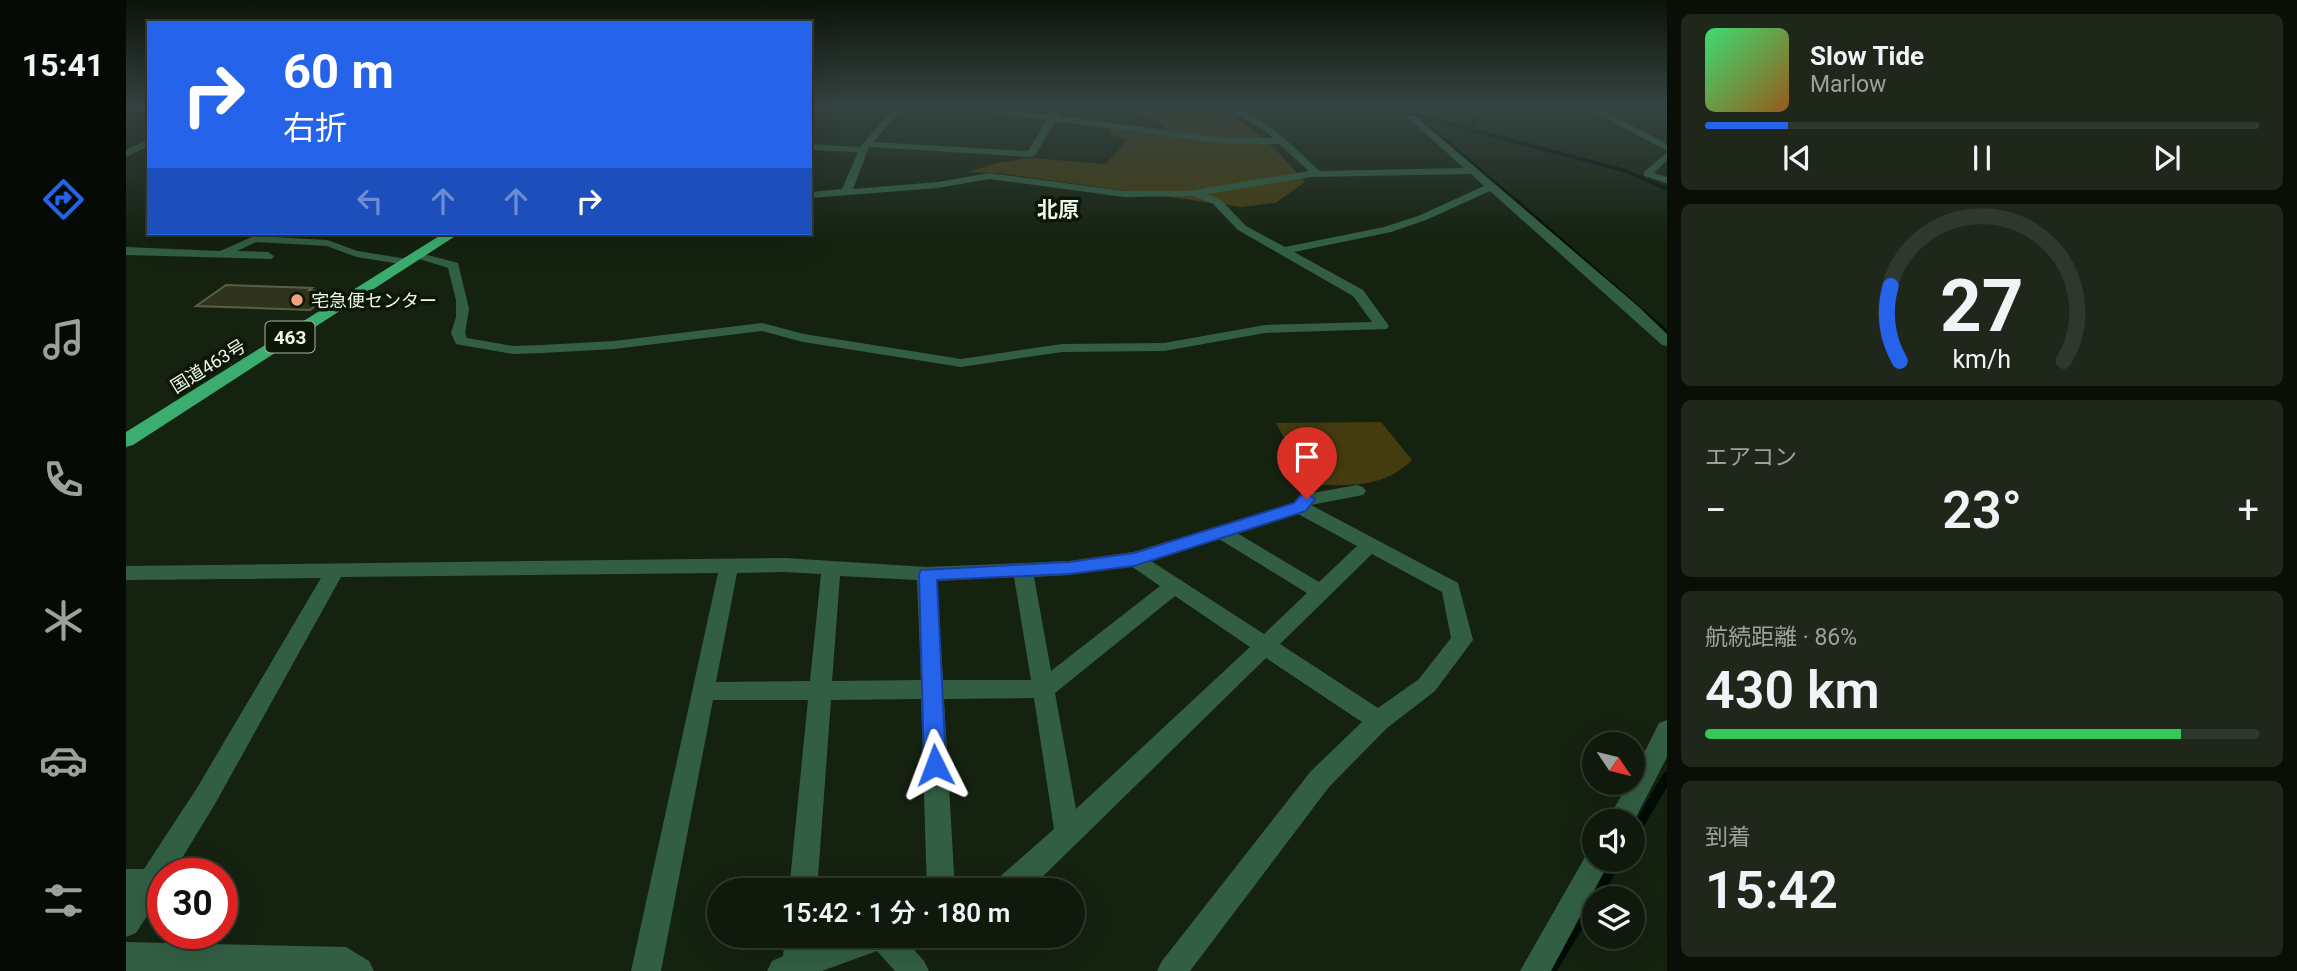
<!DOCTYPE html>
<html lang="ja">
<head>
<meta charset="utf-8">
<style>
	body { margin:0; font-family:Roboto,"Noto Sans JP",sans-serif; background:#1e271a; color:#f1f3f6; height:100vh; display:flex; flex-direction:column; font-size:26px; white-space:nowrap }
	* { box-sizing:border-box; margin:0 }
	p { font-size:23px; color:#9ca19d }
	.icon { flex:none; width:38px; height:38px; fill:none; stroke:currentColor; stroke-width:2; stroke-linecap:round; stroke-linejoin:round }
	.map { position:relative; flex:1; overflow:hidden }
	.drawer { display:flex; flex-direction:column; gap:14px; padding:14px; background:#090e07; width:630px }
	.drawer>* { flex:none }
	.guide { position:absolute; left:21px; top:21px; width:665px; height:214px; border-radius:0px; box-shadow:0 7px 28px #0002,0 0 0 2px #30382d; background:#2563eb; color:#fff; overflow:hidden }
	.needle { width:46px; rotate:125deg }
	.buttons { position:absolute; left:1456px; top:732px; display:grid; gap:14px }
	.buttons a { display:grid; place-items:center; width:63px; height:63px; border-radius:50%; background:#101a0c; box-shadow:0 7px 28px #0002,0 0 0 2px #30382d; font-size:35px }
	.speed { position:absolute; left:21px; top:858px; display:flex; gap:14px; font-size:35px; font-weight:700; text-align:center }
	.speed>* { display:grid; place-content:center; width:91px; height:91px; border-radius:50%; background:#101a0c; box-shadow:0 7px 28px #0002,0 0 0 2px #30382d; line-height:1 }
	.speed .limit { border:10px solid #d22; background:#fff; color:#111 }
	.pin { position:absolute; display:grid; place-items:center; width:60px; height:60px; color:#fff; margin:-72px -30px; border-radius:50% 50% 50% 0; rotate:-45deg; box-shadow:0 0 7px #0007 }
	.pin .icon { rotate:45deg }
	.me { position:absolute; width:77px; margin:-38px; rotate:357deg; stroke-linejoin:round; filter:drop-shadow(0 0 5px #0008) }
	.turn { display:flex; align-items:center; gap:24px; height:147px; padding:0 21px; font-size:32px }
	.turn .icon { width:91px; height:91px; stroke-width:2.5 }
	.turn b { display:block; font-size:49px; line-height:60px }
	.lanes { display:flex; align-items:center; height:66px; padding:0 21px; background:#0003; justify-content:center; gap:35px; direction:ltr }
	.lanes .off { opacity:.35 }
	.big { font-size:52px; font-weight:600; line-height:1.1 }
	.drawer .widget { flex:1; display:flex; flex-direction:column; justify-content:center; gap:10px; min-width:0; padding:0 24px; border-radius:10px; background:#1e271a }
	.drawer .dial { align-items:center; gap:0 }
	.dial svg { height:182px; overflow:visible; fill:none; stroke:#30382d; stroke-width:7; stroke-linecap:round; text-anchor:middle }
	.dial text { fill:#f1f3f6; stroke:none }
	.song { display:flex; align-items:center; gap:21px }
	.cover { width:84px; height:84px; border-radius:10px; background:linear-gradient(135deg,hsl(140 70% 55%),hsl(30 70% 35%)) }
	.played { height:7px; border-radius:4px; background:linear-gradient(90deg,#2563eb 15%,#30382d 15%) }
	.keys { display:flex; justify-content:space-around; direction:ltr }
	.heat { display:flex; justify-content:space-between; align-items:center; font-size:38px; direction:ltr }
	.charge { height:10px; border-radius:5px; background:linear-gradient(90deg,#34c759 86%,#30382d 0) }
	.trip { position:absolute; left:581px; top:878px; width:378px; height:70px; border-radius:35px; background:#101a0c; box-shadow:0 7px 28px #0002,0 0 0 2px #30382d; font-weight:600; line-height:70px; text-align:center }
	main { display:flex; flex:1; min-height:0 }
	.tabs { display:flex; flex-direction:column; width:126px; justify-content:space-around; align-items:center; background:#060a05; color:#9ca19d }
	.tabs .icon { width:49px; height:49px }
	.tabs .active { color:#2563eb }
	.tabs b { font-size:32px; color:#f1f3f6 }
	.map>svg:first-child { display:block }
	.green { fill:#443c0e }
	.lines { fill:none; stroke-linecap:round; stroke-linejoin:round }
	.stream-far3 { stroke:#000c07; stroke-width:3.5 }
	.stream-far2 { stroke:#000c07; stroke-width:4.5 }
	.stream-far1 { stroke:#000c07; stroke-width:6 }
	.stream { stroke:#000c07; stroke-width:10 }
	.building { fill:#2f331d; stroke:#595e46; stroke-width:2 }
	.service { stroke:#325f44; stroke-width:6 }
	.minor { fill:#325f44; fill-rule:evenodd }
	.trunk { fill:#3bae6f; fill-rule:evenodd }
	.route { fill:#2563eb; stroke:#184099; stroke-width:2 }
	.poi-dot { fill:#f2a07f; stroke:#0c1807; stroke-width:2.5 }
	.labels { text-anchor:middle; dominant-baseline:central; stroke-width:7; stroke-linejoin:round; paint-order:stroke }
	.far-poi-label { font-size:18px; fill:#edf6e9; stroke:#0c1807; text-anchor:start }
	.far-street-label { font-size:18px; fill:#edf6e9; stroke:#0c1807 }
	.shield { fill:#0c1807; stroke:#aab3a5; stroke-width:2 }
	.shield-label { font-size:19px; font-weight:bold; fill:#edf6e9 }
	.far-quarter-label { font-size:21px; font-weight:bold; fill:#edf6e9; stroke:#0c1807 }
</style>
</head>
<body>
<main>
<nav class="tabs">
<b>15:41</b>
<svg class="icon active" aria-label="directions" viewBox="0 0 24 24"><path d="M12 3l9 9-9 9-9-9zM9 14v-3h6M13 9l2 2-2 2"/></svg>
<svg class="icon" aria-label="music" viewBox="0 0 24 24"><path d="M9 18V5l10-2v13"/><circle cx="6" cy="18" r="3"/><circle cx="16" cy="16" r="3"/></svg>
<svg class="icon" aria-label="phone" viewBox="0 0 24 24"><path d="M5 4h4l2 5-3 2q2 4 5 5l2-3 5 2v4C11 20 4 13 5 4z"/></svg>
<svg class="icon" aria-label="climate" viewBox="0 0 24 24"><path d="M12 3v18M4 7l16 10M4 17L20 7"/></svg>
<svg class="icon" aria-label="car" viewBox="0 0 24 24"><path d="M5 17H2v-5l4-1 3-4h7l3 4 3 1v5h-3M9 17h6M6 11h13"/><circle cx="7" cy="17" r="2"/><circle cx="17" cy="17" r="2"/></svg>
<svg class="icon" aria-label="filters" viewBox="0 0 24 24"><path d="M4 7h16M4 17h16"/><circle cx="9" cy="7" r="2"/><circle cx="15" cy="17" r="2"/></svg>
</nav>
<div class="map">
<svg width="1541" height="971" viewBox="0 0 1541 971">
	<rect width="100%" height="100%" fill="#152210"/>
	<g class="green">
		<path d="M 1001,105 C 1026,105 1053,102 1077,105 C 1115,110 1156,155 1179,182 L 1149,203 L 1115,207 L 873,173 L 842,172 L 871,163 L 903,158 L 980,164 L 1000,141 L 999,139 L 984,134 L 985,129 L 1030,135 L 1040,127 Z"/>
		<path d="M 1255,422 L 1286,460 C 1257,489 1223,485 1184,485 L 1150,423 Z"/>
	</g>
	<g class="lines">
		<g class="stream-far3">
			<polyline points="1250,105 1342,129 1348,125 1356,105"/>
			<polyline points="1289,115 1393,203"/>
			<polyline points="1342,129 1500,171 1541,189"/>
		</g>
		<polyline class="stream-far2" points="1391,202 1536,329"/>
		<polyline class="stream-far1" points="1534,327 1541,334"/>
		<g class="stream">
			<polyline points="1507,835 1541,777"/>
			<polyline points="1469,898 1492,859"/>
			<polyline points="1425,971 1468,900"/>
		</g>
	</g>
	<polygon class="building" points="100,285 186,288 183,290 205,293 184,310 70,306"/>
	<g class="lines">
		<polyline class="service" points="130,239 201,243 231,254 281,262"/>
		<g class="minor">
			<path d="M 771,105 L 779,105 L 747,142 L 902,151 L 921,120 L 859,111 L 796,107 L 792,105 L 859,107 L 924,115 L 930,105 L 938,105 L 932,116 L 1100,138 L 1147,138 L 1138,130 L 1093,105 C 1128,104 1169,149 1194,171 L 1338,168 L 1281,117 L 1288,115 L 1513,307 L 1541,334 L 1541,346 L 1536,345 L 1364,191 L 1300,220 L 1265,232 L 1168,252 L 1237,290 L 1263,326 L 1261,329 L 1139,333 L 1038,351 L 936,352 L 835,367 L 677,342 L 636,331 L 488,349 L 416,353 L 387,354 L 335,345 L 330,344 L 325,333 L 330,317 L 330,300 L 322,268 L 284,256 L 290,252 L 332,263 L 343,309 L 339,333 L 341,338 L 387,346 L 416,345 L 488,341 L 636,323 L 678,334 L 835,359 L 936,344 L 1038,343 L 1139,325 L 1246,322 L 1227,296 L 1112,230 L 1087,204 L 1068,196 L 998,197 L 863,179 L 812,188 L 684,198 L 684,192 L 716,189 L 732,152 L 684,150 L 684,144 L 734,147 ZM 929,121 L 1100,144 L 1153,144 L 1183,171 L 1062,191 L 998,191 L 863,173 L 812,182 L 727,189 L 743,147 L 905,157 L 910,154 ZM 1345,174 L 1358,186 L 1292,216 L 1258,227 L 1159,247 L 1120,226 L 1095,200 L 1081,194 L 1185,177 Z"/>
			<polygon points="1456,105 1466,105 1541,144 1541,151"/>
			<polygon points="23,139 23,146 0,157 0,150"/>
			<polygon points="1541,152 1541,160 1528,173 1541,177 1541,183 1518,176 1518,172"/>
			<polygon points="135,233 150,233 111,251 142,252 148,256 146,259 0,255 0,247 94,251"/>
			<path d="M 1231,485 L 1237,487 L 1240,491 L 1237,495 L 1185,505 L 1332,583 L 1347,640 L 1309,691 L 1261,728 L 1203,787 L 1064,971 L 1031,971 L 1036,961 L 1185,771 L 1236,722 L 1140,658 L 902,891 L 865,891 L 869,881 L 928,829 L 908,698 L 818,699 L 829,891 L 801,891 L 795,699 L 705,700 L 691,891 L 663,891 L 682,700 L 587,700 L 535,971 L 505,971 L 592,573 L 215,577 L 89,804 L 47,873 L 37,873 L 36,893 L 10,933 L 0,937 L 0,869 L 18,869 L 71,788 L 195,578 L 0,580 L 0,566 L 659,558 L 801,567 L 943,561 L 1007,552 L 1168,503 L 1175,495 ZM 1172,514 L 1231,546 L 1193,582 L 1111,533 ZM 1093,539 L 1181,593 L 1138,634 L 1025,561 ZM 1246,554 L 1316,592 L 1325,638 L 1293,679 L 1252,708 L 1154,644 ZM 1005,566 L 1034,586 L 925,671 L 908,577 L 943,575 ZM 659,572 L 695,574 L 684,681 L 590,682 L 611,573 ZM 714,576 L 791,580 L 795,680 L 706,681 ZM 888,577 L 905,680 L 817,680 L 811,581 ZM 1049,596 L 1124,647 L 950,809 L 929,693 Z"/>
			<polygon points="1541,720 1541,757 1507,823 1507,821 1481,821 1503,782 1507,782 1507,775 1533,723"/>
			<polygon points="1468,848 1468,859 1485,859 1425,971 1394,971 1463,850"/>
			<polygon points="659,936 687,936 687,945 712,936 776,936 798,961 803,971 769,971 751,951 696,971 641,971 646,961 657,956"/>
			<polygon points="0,942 220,947 243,961 248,971 0,971"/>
		</g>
		<polygon class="trunk" points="318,233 334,233 7,445 0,447 0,432"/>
	</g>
	<linearGradient id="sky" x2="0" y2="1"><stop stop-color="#0c1309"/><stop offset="0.44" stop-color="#354442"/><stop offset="1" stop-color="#354442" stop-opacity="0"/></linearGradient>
	<rect width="1541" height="241" fill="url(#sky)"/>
	<polygon class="route" points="1181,494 1189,499 1180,511 1008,566 943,574 811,580 820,765 817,772 809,775 802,772 798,765 793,574 795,570 943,562 1008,553 1168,503 1175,495"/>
	<circle class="poi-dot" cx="171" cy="300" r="7"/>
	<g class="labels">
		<g class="far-poi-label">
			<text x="185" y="300">宅急便センター</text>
		</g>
		<g class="far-street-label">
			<text transform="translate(82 366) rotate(-32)">国道463号</text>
		</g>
		<rect class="shield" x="139.5" y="321.5" width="49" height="31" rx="5"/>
		<g class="shield-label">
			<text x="164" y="337">463</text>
		</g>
		<g class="far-quarter-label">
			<text x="932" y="210">北原</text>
		</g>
	</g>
</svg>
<div class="buttons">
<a><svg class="needle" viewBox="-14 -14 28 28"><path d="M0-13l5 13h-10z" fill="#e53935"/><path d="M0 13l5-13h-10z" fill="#9ca19d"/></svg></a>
<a><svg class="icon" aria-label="sound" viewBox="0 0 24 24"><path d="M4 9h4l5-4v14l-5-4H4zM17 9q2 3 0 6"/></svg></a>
<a><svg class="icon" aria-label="layers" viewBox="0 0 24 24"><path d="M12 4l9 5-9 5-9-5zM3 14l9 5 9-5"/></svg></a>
</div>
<div class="speed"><div class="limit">30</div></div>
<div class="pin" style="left:1181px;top:499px;background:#d93025"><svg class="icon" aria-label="arrive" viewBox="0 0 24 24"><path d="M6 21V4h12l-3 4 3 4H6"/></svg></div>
<svg class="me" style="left:809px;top:765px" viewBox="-20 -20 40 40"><path d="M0-17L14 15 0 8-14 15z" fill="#2563eb" stroke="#fff" stroke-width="4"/></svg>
<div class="trip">15:42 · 1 分 · 180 m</div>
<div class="guide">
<div class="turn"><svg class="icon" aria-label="right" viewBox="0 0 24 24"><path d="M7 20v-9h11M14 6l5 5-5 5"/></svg><div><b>60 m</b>右折</div></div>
<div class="lanes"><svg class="icon off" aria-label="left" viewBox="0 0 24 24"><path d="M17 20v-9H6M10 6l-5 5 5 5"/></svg><svg class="icon off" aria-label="ahead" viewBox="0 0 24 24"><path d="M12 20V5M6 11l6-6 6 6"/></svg><svg class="icon off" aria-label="ahead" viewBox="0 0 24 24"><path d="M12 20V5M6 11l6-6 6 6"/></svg><svg class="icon" aria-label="right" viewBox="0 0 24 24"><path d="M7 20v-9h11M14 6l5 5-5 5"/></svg></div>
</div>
</div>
<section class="drawer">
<div class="widget">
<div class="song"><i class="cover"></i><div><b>Slow Tide</b><p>Marlow</p></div></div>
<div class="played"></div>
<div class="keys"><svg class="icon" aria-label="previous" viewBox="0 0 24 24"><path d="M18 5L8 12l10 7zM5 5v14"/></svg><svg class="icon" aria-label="pause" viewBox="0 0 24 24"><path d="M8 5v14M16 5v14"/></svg><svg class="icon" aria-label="next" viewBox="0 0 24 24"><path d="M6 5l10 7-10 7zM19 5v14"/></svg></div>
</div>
<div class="widget dial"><svg viewBox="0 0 100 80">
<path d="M14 69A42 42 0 1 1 86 69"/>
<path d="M14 69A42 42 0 0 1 10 36" stroke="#2563eb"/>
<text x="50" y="56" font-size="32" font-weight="700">27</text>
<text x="50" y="72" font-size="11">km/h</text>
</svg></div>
<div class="widget"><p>エアコン</p>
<div class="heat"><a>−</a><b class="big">23°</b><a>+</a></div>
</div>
<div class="widget"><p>航続距離 · 86%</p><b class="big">430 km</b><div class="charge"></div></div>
<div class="widget"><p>到着</p><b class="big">15:42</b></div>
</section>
</main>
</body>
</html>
